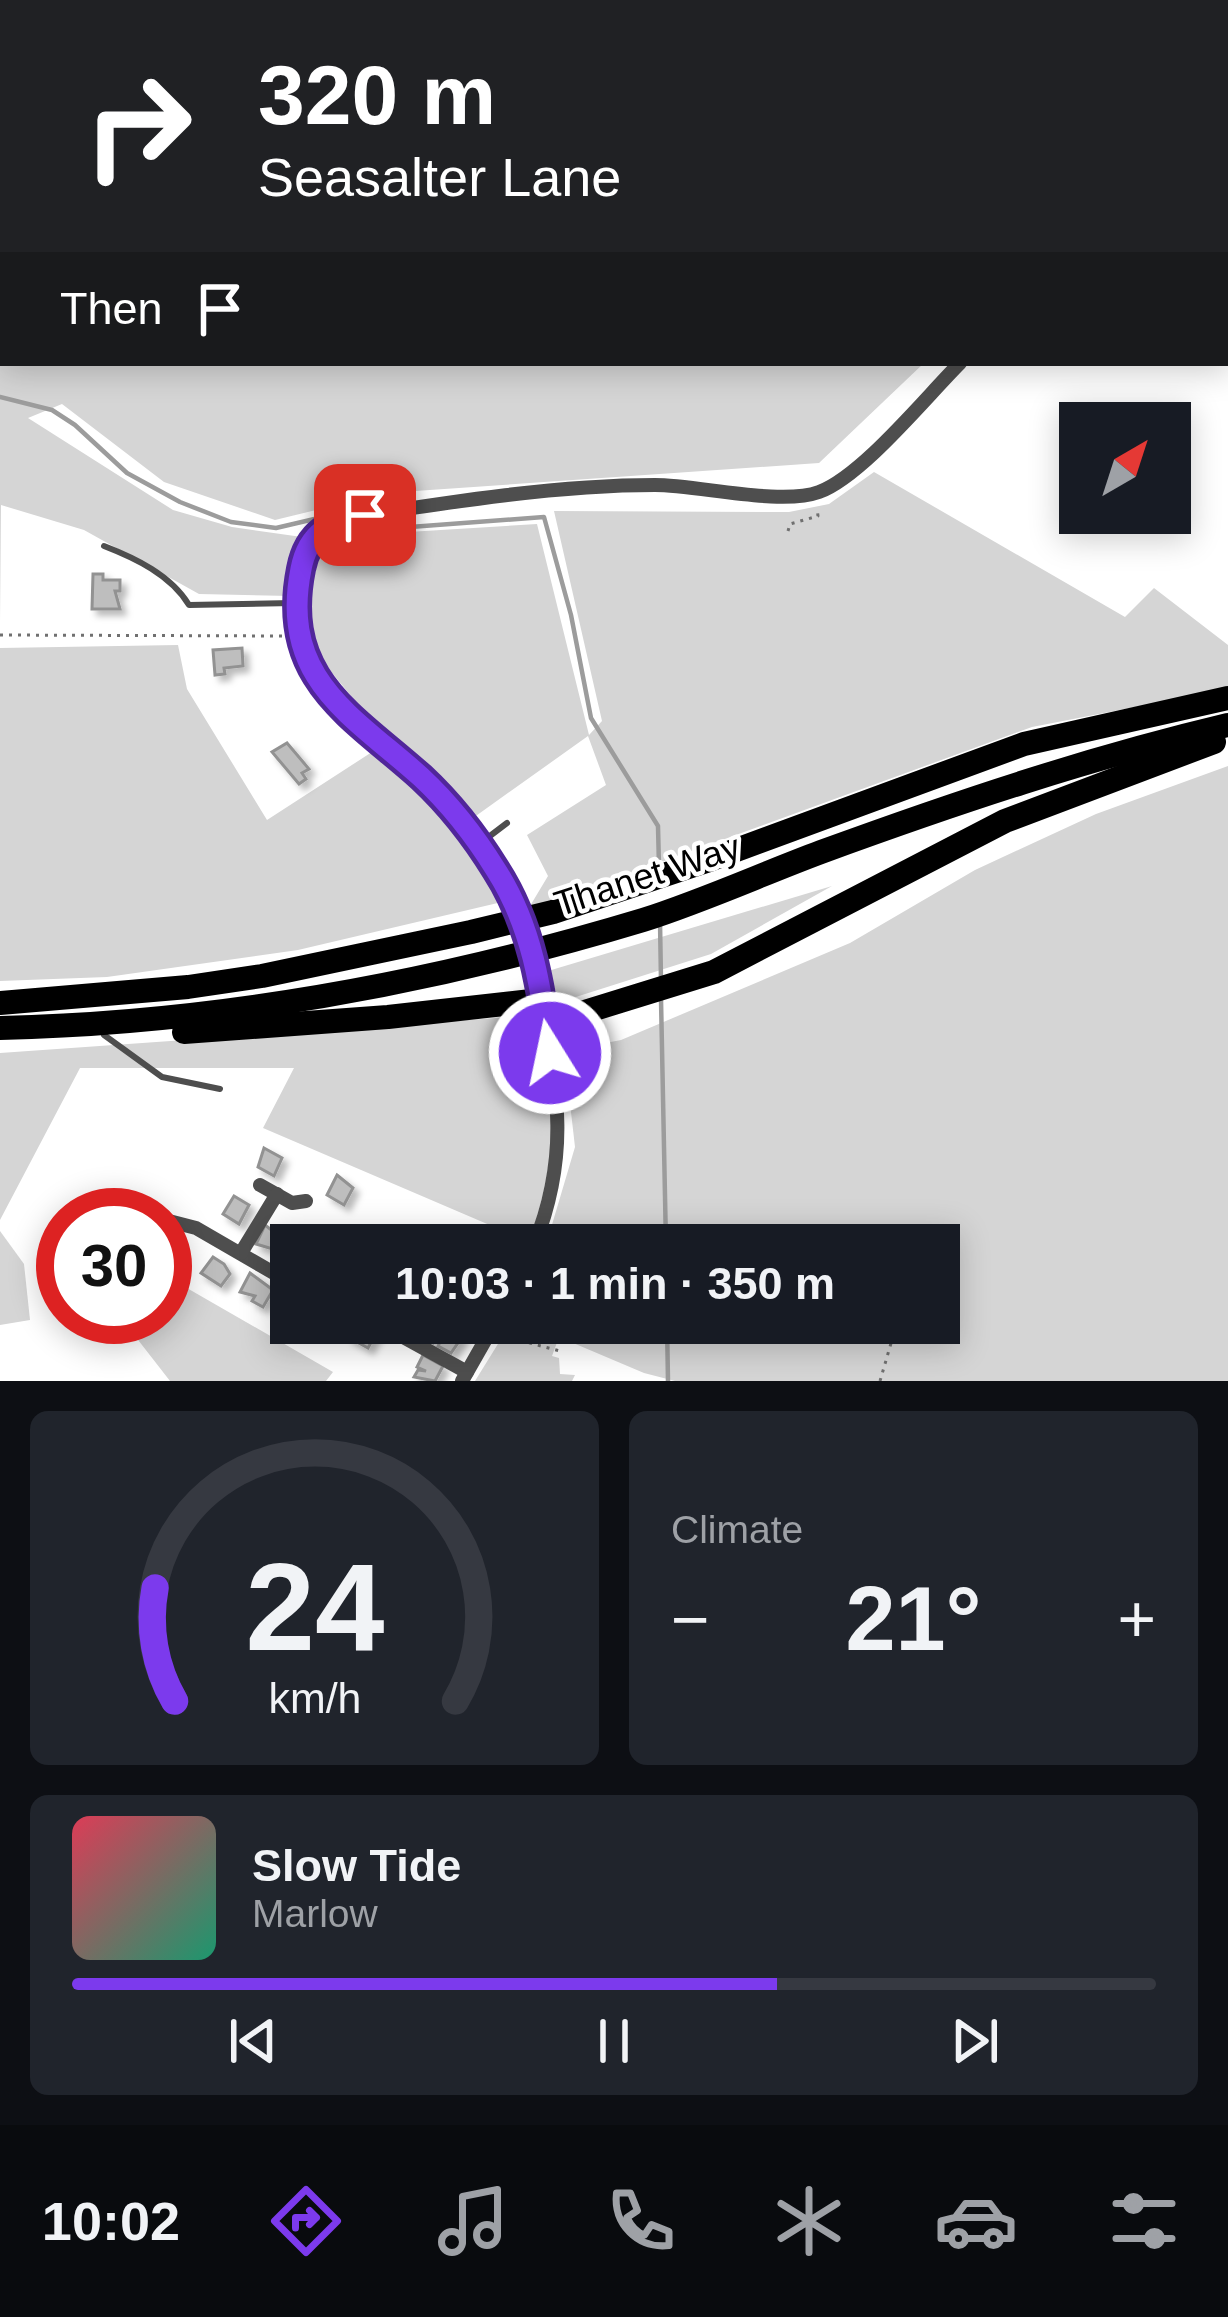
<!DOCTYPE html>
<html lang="en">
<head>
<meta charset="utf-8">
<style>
	body { margin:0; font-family:Arial,sans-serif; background:#20242c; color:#f1f3f6; height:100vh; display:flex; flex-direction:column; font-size:45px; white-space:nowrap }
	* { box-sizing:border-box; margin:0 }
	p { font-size:39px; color:#9ea1a6 }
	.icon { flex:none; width:66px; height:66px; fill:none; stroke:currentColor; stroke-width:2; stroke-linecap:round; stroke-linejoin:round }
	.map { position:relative; height:1381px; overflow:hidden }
	.side { display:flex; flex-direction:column; gap:30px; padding:30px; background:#0d0f14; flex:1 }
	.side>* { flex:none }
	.banner { position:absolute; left:0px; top:0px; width:1230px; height:366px; box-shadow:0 6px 30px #0003; background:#202124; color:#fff; overflow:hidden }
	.needle { width:78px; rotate:39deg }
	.tools { position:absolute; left:1059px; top:402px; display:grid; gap:24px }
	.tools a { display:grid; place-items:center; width:132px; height:132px; border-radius:0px; background:#171b24; box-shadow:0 6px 30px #0003; font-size:60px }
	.speed { position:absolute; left:36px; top:1188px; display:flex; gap:24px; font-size:60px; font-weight:700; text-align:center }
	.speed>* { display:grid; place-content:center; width:156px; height:156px; border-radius:50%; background:#171b24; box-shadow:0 6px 30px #0003; line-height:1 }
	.speed .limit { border:18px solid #d22; background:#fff; color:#111 }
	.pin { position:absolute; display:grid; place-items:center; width:102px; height:102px; color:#fff; margin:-51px; border-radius:24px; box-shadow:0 6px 18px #0006 }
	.me { position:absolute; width:132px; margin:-66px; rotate:350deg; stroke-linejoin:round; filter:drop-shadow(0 0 9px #0008) }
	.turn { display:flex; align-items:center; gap:42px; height:252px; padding:0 60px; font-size:54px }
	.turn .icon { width:156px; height:156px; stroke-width:2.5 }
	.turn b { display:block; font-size:84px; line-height:102px }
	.then { display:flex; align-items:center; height:114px; padding:0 60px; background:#0003; gap:24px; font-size:45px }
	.big { font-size:90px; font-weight:600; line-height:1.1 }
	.side .widget { flex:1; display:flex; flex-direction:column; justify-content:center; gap:18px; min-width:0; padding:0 42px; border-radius:18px; background:#20242c }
	.side .dial { align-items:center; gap:0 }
	.dial svg { height:312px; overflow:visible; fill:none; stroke:#363941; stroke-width:7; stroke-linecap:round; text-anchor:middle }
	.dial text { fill:#f1f3f6; stroke:none }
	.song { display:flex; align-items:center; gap:36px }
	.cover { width:144px; height:144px; border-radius:18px; background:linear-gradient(135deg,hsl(350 70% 55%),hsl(160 70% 35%)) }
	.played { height:12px; border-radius:6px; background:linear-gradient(90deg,#7c3aed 65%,#363941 65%) }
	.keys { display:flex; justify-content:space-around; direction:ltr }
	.heat { display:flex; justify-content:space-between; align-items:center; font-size:66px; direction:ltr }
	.side .tiles { flex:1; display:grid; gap:30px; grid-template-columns:1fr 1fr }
	.widget:last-child { grid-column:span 2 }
	.trip { position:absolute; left:270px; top:1224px; width:690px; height:120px; border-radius:0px; background:#171b24; box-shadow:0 6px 30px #0003; font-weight:600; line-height:120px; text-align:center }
	.tab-bar { display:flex; height:192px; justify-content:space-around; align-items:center; background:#090b0e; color:#9ea1a6 }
	.tab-bar .icon { width:84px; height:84px }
	.tab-bar .active { color:#7c3aed }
	.tab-bar b { font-size:54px; color:#f1f3f6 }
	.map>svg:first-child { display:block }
	.green { fill:#d5d5d5 }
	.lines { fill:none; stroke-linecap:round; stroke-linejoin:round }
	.stream { stroke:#9c9c9c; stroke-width:4.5 }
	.building { fill:#bebebe; stroke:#929292; stroke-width:3; filter:url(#shadow) }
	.path { stroke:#707070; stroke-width:3; stroke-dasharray:3 6; stroke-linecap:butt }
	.lane { stroke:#4e4e4e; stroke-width:6 }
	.street { stroke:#4e4e4e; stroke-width:14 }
	.highway { stroke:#000; stroke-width:24 }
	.route-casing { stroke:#51269a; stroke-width:30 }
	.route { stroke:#7c3aed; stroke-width:21 }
	.labels { text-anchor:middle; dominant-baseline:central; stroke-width:9; stroke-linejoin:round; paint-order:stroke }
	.street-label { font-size:36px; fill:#000; stroke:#fff }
</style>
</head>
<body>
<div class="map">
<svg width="1228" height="1381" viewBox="0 0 1228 1381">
	<defs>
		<filter id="shadow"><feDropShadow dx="5.5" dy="5.5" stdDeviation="3" flood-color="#0004"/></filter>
	</defs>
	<rect width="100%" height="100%" fill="#fff"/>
	<g class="green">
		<polygon points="0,0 1228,0 1228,90 1227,3 3,3 3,363 924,363 819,463 386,493 275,520 164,482 62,404 28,418 173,510 232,527 302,537 291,596 199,594 84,530 1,505 0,623"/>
		<polygon points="874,472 1125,617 1154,588 1228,645 1228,689 1032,727 527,911 548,876 527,835 606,785 588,736 473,818 383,735 315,652 307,601 322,548 343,536 537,524 589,735 602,721 554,511 789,512 829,504"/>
		<polygon points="178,645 187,689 267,820 372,752 449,821 502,902 298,950 107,977 0,981 0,648"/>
		<polygon points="1228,766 1228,1381 675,1381 644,1373 559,1337 552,1356 559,1358 560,1374 575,1375 572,1381 475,1381 511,1323 939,1323 939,1245 546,1245 575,1147 564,1051 621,1040 850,943 975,870 1096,814"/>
		<polygon points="832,886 711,954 560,1002 548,971"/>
		<path d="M 523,1016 L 533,1056 L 545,1054 C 556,1130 553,1170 529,1242 L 263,1128 L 294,1068 L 80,1068 L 0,1220 L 0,1053 Z"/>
		<polygon points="0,1231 24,1264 30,1320 0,1325"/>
		<polygon points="166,1276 333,1372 326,1381 170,1381 121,1318 165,1317"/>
	</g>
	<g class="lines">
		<g class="stream">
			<polyline points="472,0 476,3"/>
			<polyline points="0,163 3,168"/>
			<polyline points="0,397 52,410 75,425 127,473 180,502 231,522 276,528 340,513"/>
			<polyline points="357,531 544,517 571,615 591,718 658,826 659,867"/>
			<polyline points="660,921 661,981"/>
			<polyline points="661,999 666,1245"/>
			<polyline points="667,1323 668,1381"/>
		</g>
	</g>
	<g class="building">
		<polygon points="93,574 103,574 103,580 120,580 120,591 115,591 120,609 92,609"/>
		<polygon points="242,648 243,666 224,668 225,674 215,675 213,650"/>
		<polygon points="287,743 309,769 302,773 306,779 299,784 272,752"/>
		<polygon points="264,1148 282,1158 274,1176 258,1167"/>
		<polygon points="337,1175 353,1188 344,1205 327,1195"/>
		<polygon points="234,1196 249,1205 239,1224 223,1214"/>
		<polygon points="265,1225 283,1239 276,1250 256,1244"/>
		<polygon points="213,1257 224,1264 230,1274 221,1286 201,1273"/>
		<polygon points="250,1273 273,1290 263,1307 252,1301 255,1296 240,1292"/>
		<polygon points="356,1323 378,1330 368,1348 348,1337"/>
		<polygon points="432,1323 462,1337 451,1353 438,1346 442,1338 438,1336 433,1343 424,1338"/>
		<polygon points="423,1355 443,1366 435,1381 414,1377 418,1370 426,1371 417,1367"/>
	</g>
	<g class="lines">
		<g class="path">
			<polyline points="788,531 790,524 818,516 817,508"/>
			<polyline points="0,635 287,636"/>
			<polyline points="503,1336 560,1351"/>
			<polyline points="333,1340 342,1323"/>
			<polyline points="880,1381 894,1333"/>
		</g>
		<g class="lane">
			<path d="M 104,546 C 135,558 171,575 189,605 L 293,603"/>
			<polyline points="482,842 507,823"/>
			<polyline points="104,1035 162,1077 220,1089"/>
		</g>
		<g class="street">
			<polyline points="1227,110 1228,110"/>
			<polyline points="260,1185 292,1203 306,1201"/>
			<polyline points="134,1204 154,1215"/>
			<polyline points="165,1220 196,1228 291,1283"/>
			<path d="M 534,1245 C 569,1158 559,1093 541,1004 C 534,968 531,932 514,899 C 486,846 445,796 399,758 C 373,737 345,720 325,691 C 290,639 274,535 354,517 C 450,502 558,485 655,485 C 698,485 781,506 819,492 C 862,476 925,398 960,363"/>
			<polyline points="241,1253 277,1194"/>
			<polyline points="378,1323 467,1372"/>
			<polyline points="462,1381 495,1323"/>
		</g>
		<g class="highway">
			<polyline points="0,1003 188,987 262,976 471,932 553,912 712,859 1024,744 1228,698"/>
			<polyline points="546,1024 714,972 1005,821 1214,742"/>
			<path d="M 0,1028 C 218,1023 434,983 643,920 C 703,901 762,874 821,852 C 955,803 1089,758 1228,725"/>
			<polyline points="184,1032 388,1017 540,1000"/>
		</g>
	</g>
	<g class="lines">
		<g class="route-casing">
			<path id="route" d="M 365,515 C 331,521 308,532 301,569 C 279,679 352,715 421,777 C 450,804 475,836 496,870 C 532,926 541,988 550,1053"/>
		</g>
		<use href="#route" class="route"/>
	</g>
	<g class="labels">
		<g class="street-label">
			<text transform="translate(647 875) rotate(-18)">Thanet Way</text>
		</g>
	</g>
</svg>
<div class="tools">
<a><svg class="needle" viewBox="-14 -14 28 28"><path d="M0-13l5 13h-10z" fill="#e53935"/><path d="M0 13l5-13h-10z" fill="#9ea1a6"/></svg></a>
</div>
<div class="speed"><div class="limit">30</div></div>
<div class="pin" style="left:365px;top:515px;background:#d93025"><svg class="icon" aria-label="arrive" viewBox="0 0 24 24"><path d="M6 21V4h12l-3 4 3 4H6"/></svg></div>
<svg class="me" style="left:550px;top:1053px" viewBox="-20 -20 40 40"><circle r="17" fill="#7c3aed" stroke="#fff" stroke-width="3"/><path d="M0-11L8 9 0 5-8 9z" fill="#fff"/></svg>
<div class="trip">10:03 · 1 min · 350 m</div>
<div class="banner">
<div class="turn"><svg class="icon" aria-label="right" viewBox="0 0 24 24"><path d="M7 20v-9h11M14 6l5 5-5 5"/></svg><div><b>320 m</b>Seasalter Lane</div></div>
<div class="then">Then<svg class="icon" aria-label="arrive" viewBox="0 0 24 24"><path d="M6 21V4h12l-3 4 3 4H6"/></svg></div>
</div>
</div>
<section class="side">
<div class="tiles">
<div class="widget dial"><svg viewBox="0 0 100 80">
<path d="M14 69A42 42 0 1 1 86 69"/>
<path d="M14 69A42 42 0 0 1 9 40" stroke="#7c3aed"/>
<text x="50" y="56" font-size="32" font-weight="700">24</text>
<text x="50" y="72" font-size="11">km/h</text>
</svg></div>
<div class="widget"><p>Climate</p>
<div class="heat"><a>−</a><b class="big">21°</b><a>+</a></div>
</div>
<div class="widget">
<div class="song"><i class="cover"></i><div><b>Slow Tide</b><p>Marlow</p></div></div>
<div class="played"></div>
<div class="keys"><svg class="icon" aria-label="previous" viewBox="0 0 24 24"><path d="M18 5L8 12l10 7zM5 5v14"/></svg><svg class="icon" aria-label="pause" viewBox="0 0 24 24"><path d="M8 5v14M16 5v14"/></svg><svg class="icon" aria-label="next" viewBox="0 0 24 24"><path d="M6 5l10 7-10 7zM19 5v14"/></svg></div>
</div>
</div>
</section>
<nav class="tab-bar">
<b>10:02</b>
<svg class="icon active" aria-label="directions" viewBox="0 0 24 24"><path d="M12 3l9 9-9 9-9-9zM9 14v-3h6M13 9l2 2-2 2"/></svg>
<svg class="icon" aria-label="music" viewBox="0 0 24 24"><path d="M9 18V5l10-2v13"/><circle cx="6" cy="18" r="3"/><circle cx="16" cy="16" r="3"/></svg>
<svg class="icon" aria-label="phone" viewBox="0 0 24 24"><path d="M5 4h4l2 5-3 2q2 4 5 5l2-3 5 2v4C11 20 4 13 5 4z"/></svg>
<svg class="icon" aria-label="climate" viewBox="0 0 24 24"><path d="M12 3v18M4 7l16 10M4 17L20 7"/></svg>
<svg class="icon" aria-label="car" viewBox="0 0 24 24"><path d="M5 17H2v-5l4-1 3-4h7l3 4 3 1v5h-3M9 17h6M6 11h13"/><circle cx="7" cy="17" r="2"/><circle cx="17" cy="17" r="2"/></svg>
<svg class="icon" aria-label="filters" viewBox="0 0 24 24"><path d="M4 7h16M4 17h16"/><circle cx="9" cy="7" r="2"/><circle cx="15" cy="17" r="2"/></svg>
</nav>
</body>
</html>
